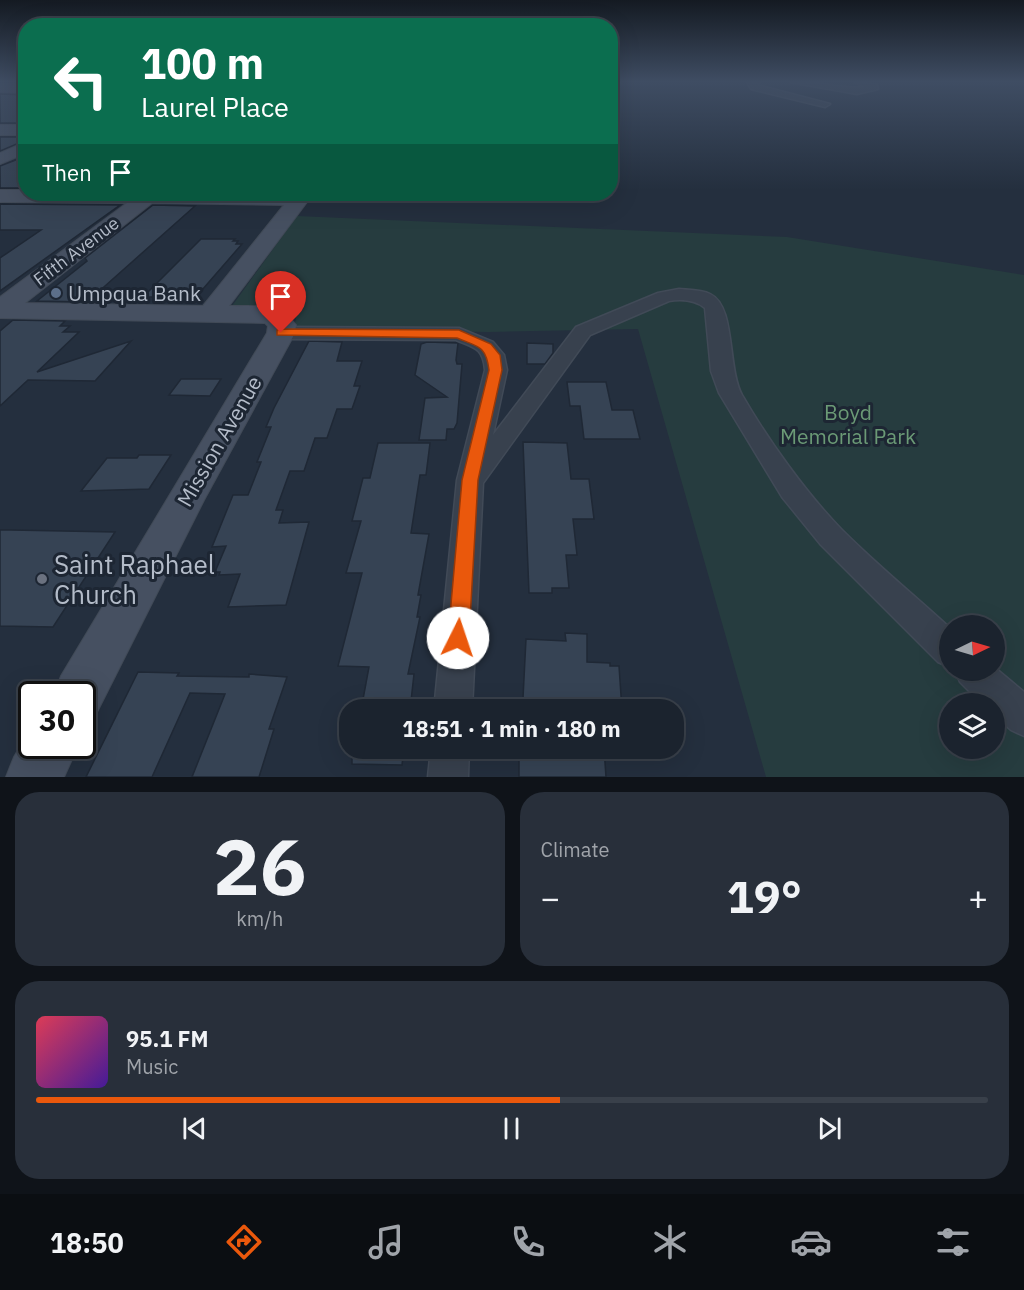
<!DOCTYPE html>
<html lang="en">
<head>
<meta charset="utf-8">
<style>
	body { margin:0; font-family:"IBM Plex Sans",sans-serif; background:#282f3a; color:#f1f3f6; height:100vh; display:flex; flex-direction:column; font-size:22px; white-space:nowrap }
	* { box-sizing:border-box; margin:0 }
	p { font-size:20px; color:#a0a4aa }
	.icon { flex:none; width:33px; height:33px; fill:none; stroke:currentColor; stroke-width:2; stroke-linecap:round; stroke-linejoin:round }
	.map { position:relative; height:777px; overflow:hidden }
	.sheet { display:flex; flex-direction:column; gap:15px; padding:15px; background:#0f1319; flex:1 }
	.sheet>* { flex:none }
	.banner { position:absolute; left:18px; top:18px; width:600px; height:183px; border-radius:24px; box-shadow:0 6px 24px #0002,0 0 0 2px #39404a; background:#0b6e4f; color:#fff; overflow:hidden }
	.needle { width:39px; rotate:85deg }
	.fabs { position:absolute; left:939px; top:615px; display:grid; gap:12px }
	.fabs a { display:grid; place-items:center; width:66px; height:66px; border-radius:50%; background:#1b232e; box-shadow:0 6px 24px #0002,0 0 0 2px #39404a; font-size:30px }
	.speed { position:absolute; left:18px; top:681px; display:flex; gap:12px; font-size:30px; font-weight:700; text-align:center }
	.speed>* { display:grid; place-content:center; width:78px; height:78px; border-radius:50%; background:#1b232e; box-shadow:0 6px 24px #0002,0 0 0 2px #39404a; line-height:1 }
	.speed .limit { border:3px solid #111; border-radius:9px; background:#fff; color:#111 }
	.pin { position:absolute; display:grid; place-items:center; width:51px; height:51px; color:#fff; margin:-62px -26px; border-radius:50% 50% 50% 0; rotate:-45deg; box-shadow:0 0 6px #0007 }
	.pin .icon { rotate:45deg }
	.me { position:absolute; width:66px; margin:-33px; rotate:4deg; stroke-linejoin:round; filter:drop-shadow(0 0 4px #0008) }
	.turn { display:flex; align-items:center; gap:21px; height:126px; padding:0 24px; font-size:27px }
	.turn .icon { width:78px; height:78px; stroke-width:2.5 }
	.turn b { display:block; font-size:42px; line-height:51px }
	.then { display:flex; align-items:center; height:57px; padding:0 24px; background:#0003; gap:12px; font-size:22px }
	.big { font-size:45px; font-weight:800; line-height:1.1 }
	.sheet .card { flex:1; display:flex; flex-direction:column; justify-content:center; gap:9px; min-width:0; padding:0 21px; border-radius:24px; background:#282f3a }
	.sheet .dial { align-items:center; gap:0 }
	.dial b { font-size:78px; line-height:1 }
	.song { display:flex; align-items:center; gap:18px }
	.cover { width:72px; height:72px; border-radius:9px; background:linear-gradient(135deg,hsl(350 70% 55%),hsl(260 70% 35%)) }
	.played { height:6px; border-radius:3px; background:linear-gradient(90deg,#ea580c 55%,#39404a 55%) }
	.keys { display:flex; justify-content:space-around; direction:ltr }
	.heat { display:flex; justify-content:space-between; align-items:center; font-size:33px; direction:ltr }
	.sheet .tiles { flex:1; display:grid; gap:15px; grid-template-columns:1fr 1fr }
	.card:last-child { grid-column:span 2 }
	.trip { position:absolute; left:339px; top:699px; width:345px; height:60px; border-radius:24px; background:#1b232e; box-shadow:0 6px 24px #0002,0 0 0 2px #39404a; font-weight:800; line-height:60px; text-align:center }
	.tab-bar { display:flex; height:96px; justify-content:space-around; align-items:center; background:#0b0e12; color:#a0a4aa }
	.tab-bar .icon { width:42px; height:42px }
	.tab-bar .current { color:#ea580c }
	.tab-bar b { font-size:27px; color:#f1f3f6 }
	.map>svg:first-child { display:block }
	.green { fill:#263c3f; fill-rule:evenodd }
	.building { fill:#364354; stroke:#1f2835; stroke-width:1.5 }
	.lines { fill:none; stroke-linecap:round; stroke-linejoin:round }
	.street-casing { stroke:#414a57; stroke-width:3 }
	.secondary-casing { stroke:#414a57; stroke-width:2 }
	.street { fill:#38414e; fill-rule:evenodd }
	.secondary { fill:#465061; fill-rule:evenodd }
	.route { fill:#ea580c; stroke:#983908; stroke-width:1.5 }
	.service-dot { fill:#5c6f8a; stroke:#1d2633; stroke-width:2 }
	.worship-dot { fill:#6b7280; stroke:#1d2633; stroke-width:2 }
	.labels { text-anchor:middle; dominant-baseline:central; stroke-width:6; stroke-linejoin:round; paint-order:stroke }
	.far-street-label { font-size:18px; fill:#b4bcc9; stroke:#1d2633 }
	.poi-label { font-size:21px; fill:#b4bcc9; stroke:#1d2633; text-anchor:start }
	.park-label { font-size:21px; fill:#6b9a76; stroke:#1d2633 }
	.street-label { font-size:21px; fill:#b4bcc9; stroke:#1d2633 }
	.near-poi-label { font-size:26px; fill:#b4bcc9; stroke:#1d2633; text-anchor:start }
</style>
</head>
<body>
<div class="map">
<svg width="1024" height="777" viewBox="0 0 1024 777">
	<rect width="100%" height="100%" fill="#242f3e"/>
	<path class="green" d="M 297,216 L 787,237 L 1024,275 L 1024,777 L 766,777 L 638,329 L 489,332 L 294,329 L 296,318 C 277,304 254,307 232,306 ZM 950,626 L 994,626 L 994,670 L 950,670 ZM 950,704 L 994,704 L 994,748 L 950,748 Z"/>
	<g class="building">
		<polygon points="0,94 26,95 26,123 0,123"/>
		<polygon points="0,137 26,137 26,140 0,151"/>
		<polygon points="26,156 26,188 0,188 0,166"/>
		<polygon points="0,204 120,205 0,291 0,258 41,230 0,230"/>
		<polygon points="153,205 195,206 87,302 37,301 87,261 85,258"/>
		<polygon points="201,239 235,239 233,241 238,241 236,244 242,244 202,290 184,294 181,297 143,297"/>
		<polygon points="13,320 65,321 60,326 70,326 63,332 79,332 37,372 131,341 95,381 28,380 0,406 0,331"/>
		<polygon points="309,341 342,342 337,361 362,361 354,386 360,386 352,409 337,409 327,438 315,438 304,471 290,471 276,510 283,510 279,523 309,522 286,605 228,607 240,574 219,575 220,572 215,572 226,546 212,547 233,495 248,495 261,462 257,462 271,427 266,427 274,408"/>
		<polygon points="427,342 458,343 456,360 457,364 462,364 457,423 454,429 447,429 446,440 419,440 425,398 447,397 415,375 421,344"/>
		<polygon points="527,343 553,344 553,353 545,364 527,364"/>
		<polygon points="181,379 221,379 210,396 169,395"/>
		<polygon points="567,382 606,382 612,410 633,410 640,439 584,439 580,406 570,406"/>
		<polygon points="523,442 567,443 571,479 589,479 594,519 573,519 577,555 566,555 569,588 552,588 552,593 529,593"/>
		<polygon points="378,443 430,443 426,475 420,475 411,533 429,534 418,595 421,595 417,617 420,617 408,674 414,674 410,710 361,710 369,667 338,666 362,573 346,573 361,521 352,521 363,478 370,478"/>
		<polygon points="139,455 171,455 149,489 81,491 107,458 137,458"/>
		<polygon points="0,530 11,530 115,532 53,627 0,626"/>
		<polygon points="565,633 587,634 587,662 610,663 610,666 619,666 622,710 540,710 541,699 523,698 526,639 566,641"/>
		<polygon points="138,672 179,673 177,676 249,677 249,674 287,677 269,729 274,729 259,777 192,777 225,694 190,693 152,777 86,777"/>
		<polygon points="352,748 404,748 402,765 352,764"/>
		<polygon points="553,748 604,748 606,777 519,777 519,757 531,757 532,750"/>
	</g>
	<g class="lines">
		<g class="street-casing">
			<g id="street">
				<polygon points="610,82 621,82 610,86"/>
				<polygon points="747,82 759,82 757,85 830,104 825,107 751,89"/>
				<path d="M 790,82 C 815,80 841,90 866,87 L 854,82 L 877,85 L 878,89 L 857,94 Z"/>
				<path d="M 679,289 C 689,290 702,290 710,294 C 736,306 727,367 742,395 C 768,440 806,493 842,530 C 876,564 914,595 950,628 L 950,667 L 938,662 L 821,545 L 782,497 L 719,393 L 711,371 L 705,308 C 695,300 682,299 669,301 L 590,335 L 483,483 L 472,710 L 434,710 L 457,480 L 485,370 C 483,348 475,348 456,340 L 281,339 L 274,337 L 271,333 L 274,329 L 281,327 L 459,328 L 493,342 L 504,355 L 507,370 L 493,435 L 576,327 L 658,293 Z"/>
				<polygon points="994,667 1024,692 1024,736 1011,730 994,715 994,704 982,704 960,682 955,670 994,670"/>
				<polygon points="431,748 469,748 468,777 428,777"/>
			</g>
		</g>
		<g class="secondary-casing">
			<g id="secondary">
				<polygon points="0,84 26,85 26,93 0,92"/>
				<rect x="0" y="125" width="26" height="10"/>
				<polygon points="26,142 26,153 0,164 0,153"/>
				<path d="M 0,190 L 26,190 L 26,194 L 313,194 L 229,306 C 256,307 279,301 296,325 L 295,333 L 204,500 L 97,712 L 82,717 L 82,694 L 54,694 L 61,676 L 267,333 L 268,326 L 265,323 L 0,318 L 0,297 L 127,203 L 0,202 ZM 152,203 L 284,205 L 203,306 L 25,303 Z"/>
				<polygon points="32,727 32,746 78,746 64,777 6,777 14,757"/>
			</g>
		</g>
		<use href="#street" class="street"/>
		<use href="#secondary" class="secondary"/>
	</g>
	<linearGradient id="sky" x2="0" y2="1"><stop stop-color="#141a22"/><stop offset="0.43" stop-color="#3f4d63"/><stop offset="1" stop-color="#3f4d63" stop-opacity="0"/></linearGradient>
	<rect width="1024" height="190" fill="url(#sky)"/>
	<path class="route" d="M 281,329 L 459,330 L 491,344 L 500,355 L 502,370 L 478,480 L 469,638 L 466,645 L 458,648 L 451,645 L 448,638 L 462,480 L 489,370 C 486,345 478,347 457,338 L 277,335 L 277,330 Z"/>
	<circle class="service-dot" cx="56" cy="293" r="6"/>
	<circle class="worship-dot" cx="42" cy="579" r="6"/>
	<g class="labels">
		<g class="far-street-label">
			<text transform="translate(76 251) rotate(-37)">Fifth Avenue</text>
		</g>
		<g class="poi-label">
			<text x="68" y="293">Umpqua Bank</text>
		</g>
		<g class="park-label">
			<text x="848" y="412">Boyd<tspan x="848" dy="24">Memorial Park</tspan></text>
		</g>
		<g class="street-label">
			<text transform="translate(219 441) rotate(-60)">Mission Avenue</text>
		</g>
		<g class="near-poi-label">
			<text x="54" y="564">Saint Raphael<tspan x="54" dy="30">Church</tspan></text>
		</g>
	</g>
</svg>
<div class="fabs">
<a><svg class="needle" viewBox="-14 -14 28 28"><path d="M0-13l5 13h-10z" fill="#e53935"/><path d="M0 13l5-13h-10z" fill="#a0a4aa"/></svg></a>
<a><svg class="icon" aria-label="layers" viewBox="0 0 24 24"><path d="M12 4l9 5-9 5-9-5zM3 14l9 5 9-5"/></svg></a>
</div>
<div class="speed"><div class="limit">30</div></div>
<div class="pin" style="left:281px;top:333px;background:#d93025"><svg class="icon" aria-label="arrive" viewBox="0 0 24 24"><path d="M6 21V4h12l-3 4 3 4H6"/></svg></div>
<svg class="me" style="left:458px;top:638px" viewBox="-20 -20 40 40"><circle r="19" fill="#fff"/><path d="M0-13L10 11 0 6-10 11z" fill="#ea580c"/></svg>
<div class="trip">18:51 · 1 min · 180 m</div>
<div class="banner">
<div class="turn"><svg class="icon" aria-label="left" viewBox="0 0 24 24"><path d="M17 20v-9H6M10 6l-5 5 5 5"/></svg><div><b>100 m</b>Laurel Place</div></div>
<div class="then">Then<svg class="icon" aria-label="arrive" viewBox="0 0 24 24"><path d="M6 21V4h12l-3 4 3 4H6"/></svg></div>
</div>
</div>
<section class="sheet">
<div class="tiles">
<div class="card dial"><b>26</b><p>km/h</p></div>
<div class="card"><p>Climate</p>
<div class="heat"><a>−</a><b class="big">19°</b><a>+</a></div>
</div>
<div class="card">
<div class="song"><i class="cover"></i><div><b>95.1 FM</b><p>Music</p></div></div>
<div class="played"></div>
<div class="keys"><svg class="icon" aria-label="previous" viewBox="0 0 24 24"><path d="M18 5L8 12l10 7zM5 5v14"/></svg><svg class="icon" aria-label="pause" viewBox="0 0 24 24"><path d="M8 5v14M16 5v14"/></svg><svg class="icon" aria-label="next" viewBox="0 0 24 24"><path d="M6 5l10 7-10 7zM19 5v14"/></svg></div>
</div>
</div>
</section>
<nav class="tab-bar">
<b>18:50</b>
<svg class="icon current" aria-label="directions" viewBox="0 0 24 24"><path d="M12 3l9 9-9 9-9-9zM9 14v-3h6M13 9l2 2-2 2"/></svg>
<svg class="icon" aria-label="music" viewBox="0 0 24 24"><path d="M9 18V5l10-2v13"/><circle cx="6" cy="18" r="3"/><circle cx="16" cy="16" r="3"/></svg>
<svg class="icon" aria-label="phone" viewBox="0 0 24 24"><path d="M5 4h4l2 5-3 2q2 4 5 5l2-3 5 2v4C11 20 4 13 5 4z"/></svg>
<svg class="icon" aria-label="climate" viewBox="0 0 24 24"><path d="M12 3v18M4 7l16 10M4 17L20 7"/></svg>
<svg class="icon" aria-label="car" viewBox="0 0 24 24"><path d="M5 17H2v-5l4-1 3-4h7l3 4 3 1v5h-3M9 17h6M6 11h13"/><circle cx="7" cy="17" r="2"/><circle cx="17" cy="17" r="2"/></svg>
<svg class="icon" aria-label="filters" viewBox="0 0 24 24"><path d="M4 7h16M4 17h16"/><circle cx="9" cy="7" r="2"/><circle cx="15" cy="17" r="2"/></svg>
</nav>
</body>
</html>
